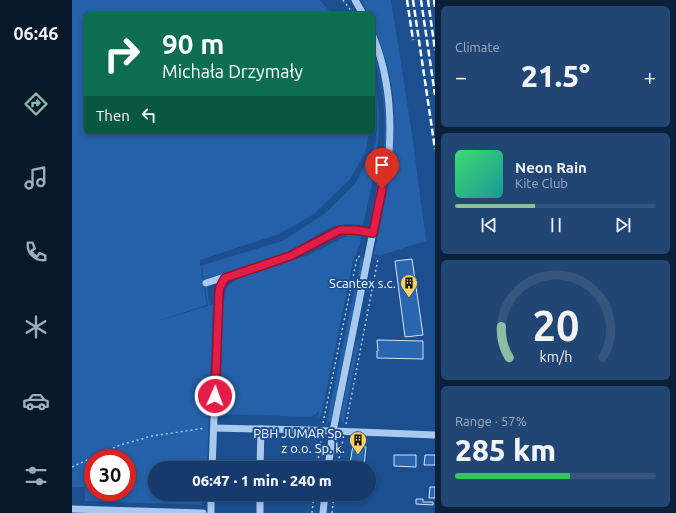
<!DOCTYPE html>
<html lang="en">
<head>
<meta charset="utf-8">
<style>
	body { margin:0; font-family:Ubuntu,sans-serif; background:#214673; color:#f1f3f6; height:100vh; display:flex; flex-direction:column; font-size:15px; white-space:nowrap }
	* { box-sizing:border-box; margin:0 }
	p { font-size:13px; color:#9dadc1 }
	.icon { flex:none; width:22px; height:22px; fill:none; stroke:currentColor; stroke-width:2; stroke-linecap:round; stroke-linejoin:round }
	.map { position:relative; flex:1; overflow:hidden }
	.panel { display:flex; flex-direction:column; gap:6px; padding:6px; background:#0b203b; width:241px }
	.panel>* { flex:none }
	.banner { position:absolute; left:12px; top:12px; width:291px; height:122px; border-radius:6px; box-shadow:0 2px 6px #0003,0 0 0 1px #33557e; background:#0b6e4f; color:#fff; overflow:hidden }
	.speed { position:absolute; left:12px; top:449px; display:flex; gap:8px; font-size:20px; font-weight:700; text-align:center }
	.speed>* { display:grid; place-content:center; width:52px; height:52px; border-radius:50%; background:#143b6b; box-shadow:0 2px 6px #0003,0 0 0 1px #33557e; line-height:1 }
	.speed .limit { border:6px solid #d22; background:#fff; color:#111 }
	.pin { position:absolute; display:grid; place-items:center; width:34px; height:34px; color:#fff; margin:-41px -17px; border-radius:50% 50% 50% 0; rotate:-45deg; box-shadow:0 0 4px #0007 }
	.pin .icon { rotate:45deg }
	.me { position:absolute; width:44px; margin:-22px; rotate:2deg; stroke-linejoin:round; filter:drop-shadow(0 0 3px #0008) }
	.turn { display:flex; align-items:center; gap:14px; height:84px; padding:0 12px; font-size:18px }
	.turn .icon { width:52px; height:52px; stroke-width:2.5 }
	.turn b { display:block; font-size:28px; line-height:34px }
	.then { display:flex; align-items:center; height:38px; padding:0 12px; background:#0003; gap:8px; font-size:15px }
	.big { font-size:30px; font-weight:800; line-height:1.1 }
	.panel .tile { flex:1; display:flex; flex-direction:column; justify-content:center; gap:6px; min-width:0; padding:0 14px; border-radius:6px; background:#214673 }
	.panel .dial { align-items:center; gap:0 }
	.dial svg { height:104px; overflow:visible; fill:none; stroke:#33557e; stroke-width:7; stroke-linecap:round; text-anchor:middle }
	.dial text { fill:#f1f3f6; stroke:none }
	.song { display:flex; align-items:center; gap:12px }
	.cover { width:48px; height:48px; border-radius:6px; background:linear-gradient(135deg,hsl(140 70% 55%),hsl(180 70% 35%)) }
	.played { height:4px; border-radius:2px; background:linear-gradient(90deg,#8abfa5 40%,#33557e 40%) }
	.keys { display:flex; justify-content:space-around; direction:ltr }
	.heat { display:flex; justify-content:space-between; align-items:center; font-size:22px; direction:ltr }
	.charge { height:6px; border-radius:3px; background:linear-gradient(90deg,#34c759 57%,#33557e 0) }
	.trip { position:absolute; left:76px; top:461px; width:228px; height:40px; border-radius:20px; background:#143b6b; box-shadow:0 2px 6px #0003,0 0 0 1px #33557e; font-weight:800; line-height:40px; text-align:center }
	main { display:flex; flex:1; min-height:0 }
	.dock { display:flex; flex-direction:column; width:72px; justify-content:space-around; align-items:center; background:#08182b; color:#9dadc1 }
	.dock .icon { width:28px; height:28px }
	.dock .on { color:#8abfa5 }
	.dock b { font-size:18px; color:#f1f3f6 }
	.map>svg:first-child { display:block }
	.green { fill:#2461a8; fill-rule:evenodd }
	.building { fill:#2a66ad; stroke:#cfe3fa }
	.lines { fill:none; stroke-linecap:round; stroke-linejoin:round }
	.path { stroke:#a9c9ee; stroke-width:1.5; stroke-dasharray:2 3; stroke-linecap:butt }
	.minor { stroke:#a9c9ee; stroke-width:7 }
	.rail { stroke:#fff; stroke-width:2.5; stroke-dasharray:7 3; stroke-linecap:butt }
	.route-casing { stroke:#92132f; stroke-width:10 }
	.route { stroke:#e11d48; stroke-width:7 }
	.labels { text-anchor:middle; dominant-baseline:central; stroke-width:4; stroke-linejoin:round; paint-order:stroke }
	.poi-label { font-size:13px; fill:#fff; stroke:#1b4f8f; text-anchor:end }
</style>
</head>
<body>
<main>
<nav class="dock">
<b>06:46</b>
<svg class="icon on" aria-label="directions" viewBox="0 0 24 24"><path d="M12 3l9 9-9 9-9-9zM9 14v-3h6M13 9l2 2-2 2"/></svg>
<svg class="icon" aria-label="music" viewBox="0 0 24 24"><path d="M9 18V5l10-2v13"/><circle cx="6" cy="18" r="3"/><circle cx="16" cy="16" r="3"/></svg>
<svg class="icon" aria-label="phone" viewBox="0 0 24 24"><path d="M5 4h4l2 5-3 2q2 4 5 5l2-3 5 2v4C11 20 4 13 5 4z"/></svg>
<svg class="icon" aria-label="climate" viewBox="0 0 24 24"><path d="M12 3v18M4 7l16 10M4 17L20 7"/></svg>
<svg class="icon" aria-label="car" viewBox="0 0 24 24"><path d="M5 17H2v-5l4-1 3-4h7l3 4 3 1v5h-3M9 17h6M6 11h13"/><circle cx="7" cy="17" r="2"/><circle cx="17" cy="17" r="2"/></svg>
<svg class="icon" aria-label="filters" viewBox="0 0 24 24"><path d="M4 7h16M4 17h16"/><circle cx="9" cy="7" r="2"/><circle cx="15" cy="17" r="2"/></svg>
</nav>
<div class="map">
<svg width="363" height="513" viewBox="0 0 363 513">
	<rect width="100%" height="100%" fill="#1b4f8f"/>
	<g class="green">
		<path d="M 0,0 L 248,0 L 260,14 L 14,14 L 14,132 L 297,132 L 293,153 L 278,179 L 242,214 L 207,234 L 128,260 L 128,266 L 210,241 L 251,215 L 283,184 L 297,158 L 304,142 L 305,114 L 304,90 C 305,98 307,106 307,115 C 308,152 299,189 291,225 L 273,224 L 263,226 L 253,230 L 219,251 L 189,262 L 132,279 L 130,269 L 129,269 L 135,305 L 82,322 L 136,306 L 133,286 L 135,286 L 138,305 L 141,304 L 135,468 L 83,468 L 83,494 L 134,494 L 134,499 L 129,505 L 13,501 L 13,487 L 0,487 ZM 21,458 L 55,458 L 55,492 L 21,492 Z"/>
		<path d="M 289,0 L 319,0 L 340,134 L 354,241 L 309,255 L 302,254 C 313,201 327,149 321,94 C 319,82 317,70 313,58 C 309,43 301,29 301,14 L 296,14 Z"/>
		<path d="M 301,47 C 309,76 315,105 314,135 C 312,164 306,192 300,220 L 298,223 L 311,155 L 313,127 L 311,97 Z"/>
		<polygon points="278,234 289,235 288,244 281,261 249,416 246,417 247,411 239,417 148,414 151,304 154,289 157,285 166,278 234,256"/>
		<polygon points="289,258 292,258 260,419 254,425"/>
		<polygon points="288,337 271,425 268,418 284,342"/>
	</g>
	<g class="building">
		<polygon points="340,259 351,335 333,337 323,261"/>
		<polygon points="305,340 351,341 351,359 305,358 305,351 306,351"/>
		<polygon points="281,445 294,447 292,466 278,464"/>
		<polygon points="322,455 344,455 344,467 322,466"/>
		<polygon points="353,455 363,455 363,465 352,465"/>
		<polygon points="358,487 363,487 363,498 357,498"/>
		<polygon points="344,499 351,499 351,502 361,502 361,505 344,504"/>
	</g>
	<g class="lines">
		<g class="path">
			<polyline points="271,0 280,12"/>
			<polyline points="251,423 285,258 288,256"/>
			<polyline points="274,424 306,259 304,258"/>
			<polyline points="0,467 48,445 80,436 133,428"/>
			<polyline points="245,468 249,439"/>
			<polyline points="265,468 271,440"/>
			<polyline points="240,513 242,494"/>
			<polyline points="260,513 262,494"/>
		</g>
		<g class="minor">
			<polyline points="283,0 291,14"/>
			<polyline points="134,283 218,256 268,230 283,230 301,233"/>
			<polyline points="142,428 236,430 363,435"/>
			<polyline points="140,468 147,293 148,287 153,278"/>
			<polyline points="188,468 189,429"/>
			<path d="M 256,468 L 261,431 L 317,152 C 320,112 316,73 301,36"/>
			<polyline points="0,509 131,513"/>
			<polyline points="139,513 139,494"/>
			<polyline points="188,513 188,494"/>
			<polyline points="251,513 253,494"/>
		</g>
		<g class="rail">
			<polyline points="335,0 341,40"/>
			<polyline points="341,0 363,149"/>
			<polyline points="349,0 363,95"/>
			<polyline points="356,0 363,50"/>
			<polyline points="362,0 363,7"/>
		</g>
	</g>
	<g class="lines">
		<g class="route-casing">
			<polyline id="route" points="143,396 147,293 148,287 153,278 218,256 268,230 283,230 301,233 310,189"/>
		</g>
		<use href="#route" class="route"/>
	</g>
	<defs>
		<g id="building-pin" transform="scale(0.9)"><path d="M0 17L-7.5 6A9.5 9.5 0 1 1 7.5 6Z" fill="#ffd166" stroke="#1b4f8f"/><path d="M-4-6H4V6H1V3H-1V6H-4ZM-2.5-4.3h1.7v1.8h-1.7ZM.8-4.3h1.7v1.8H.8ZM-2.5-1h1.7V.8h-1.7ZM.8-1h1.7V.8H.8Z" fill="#111"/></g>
	</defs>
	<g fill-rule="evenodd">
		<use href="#building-pin" x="337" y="283"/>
		<use href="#building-pin" x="286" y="440"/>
	</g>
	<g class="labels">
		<g class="poi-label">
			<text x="324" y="283">Scantex s.c.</text>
			<text x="273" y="433">PBH JUMAR Sp.<tspan x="273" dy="15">z o.o. Sp. k.</tspan></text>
		</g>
	</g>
</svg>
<div class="speed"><div class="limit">30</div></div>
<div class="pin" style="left:310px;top:189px;background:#d93025"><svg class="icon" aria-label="arrive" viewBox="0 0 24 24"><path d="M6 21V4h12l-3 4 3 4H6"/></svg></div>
<svg class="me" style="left:143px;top:396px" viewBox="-20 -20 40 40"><circle r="17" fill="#e11d48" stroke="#fff" stroke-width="3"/><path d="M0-11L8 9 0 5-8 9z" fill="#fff"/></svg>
<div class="trip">06:47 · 1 min · 240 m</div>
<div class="banner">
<div class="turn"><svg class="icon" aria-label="right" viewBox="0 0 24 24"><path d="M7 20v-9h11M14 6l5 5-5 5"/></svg><div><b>90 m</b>Michała Drzymały</div></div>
<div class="then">Then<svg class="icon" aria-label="left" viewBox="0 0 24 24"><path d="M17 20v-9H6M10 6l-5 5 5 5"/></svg></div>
</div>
</div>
<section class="panel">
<div class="tile"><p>Climate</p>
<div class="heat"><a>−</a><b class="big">21.5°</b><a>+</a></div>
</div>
<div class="tile">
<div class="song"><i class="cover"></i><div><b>Neon Rain</b><p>Kite Club</p></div></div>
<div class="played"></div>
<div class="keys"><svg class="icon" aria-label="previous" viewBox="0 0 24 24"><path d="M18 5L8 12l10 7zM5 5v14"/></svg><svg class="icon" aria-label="pause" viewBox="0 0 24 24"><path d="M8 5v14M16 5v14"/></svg><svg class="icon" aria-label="next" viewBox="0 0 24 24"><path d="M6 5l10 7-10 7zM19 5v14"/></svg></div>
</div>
<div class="tile dial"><svg viewBox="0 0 100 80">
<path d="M14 69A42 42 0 1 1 86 69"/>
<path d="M14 69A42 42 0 0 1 8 45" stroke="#8abfa5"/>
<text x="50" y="56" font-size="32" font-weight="700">20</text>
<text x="50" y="72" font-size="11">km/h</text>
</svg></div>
<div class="tile"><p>Range · 57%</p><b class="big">285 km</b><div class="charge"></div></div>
</section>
</main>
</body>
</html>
